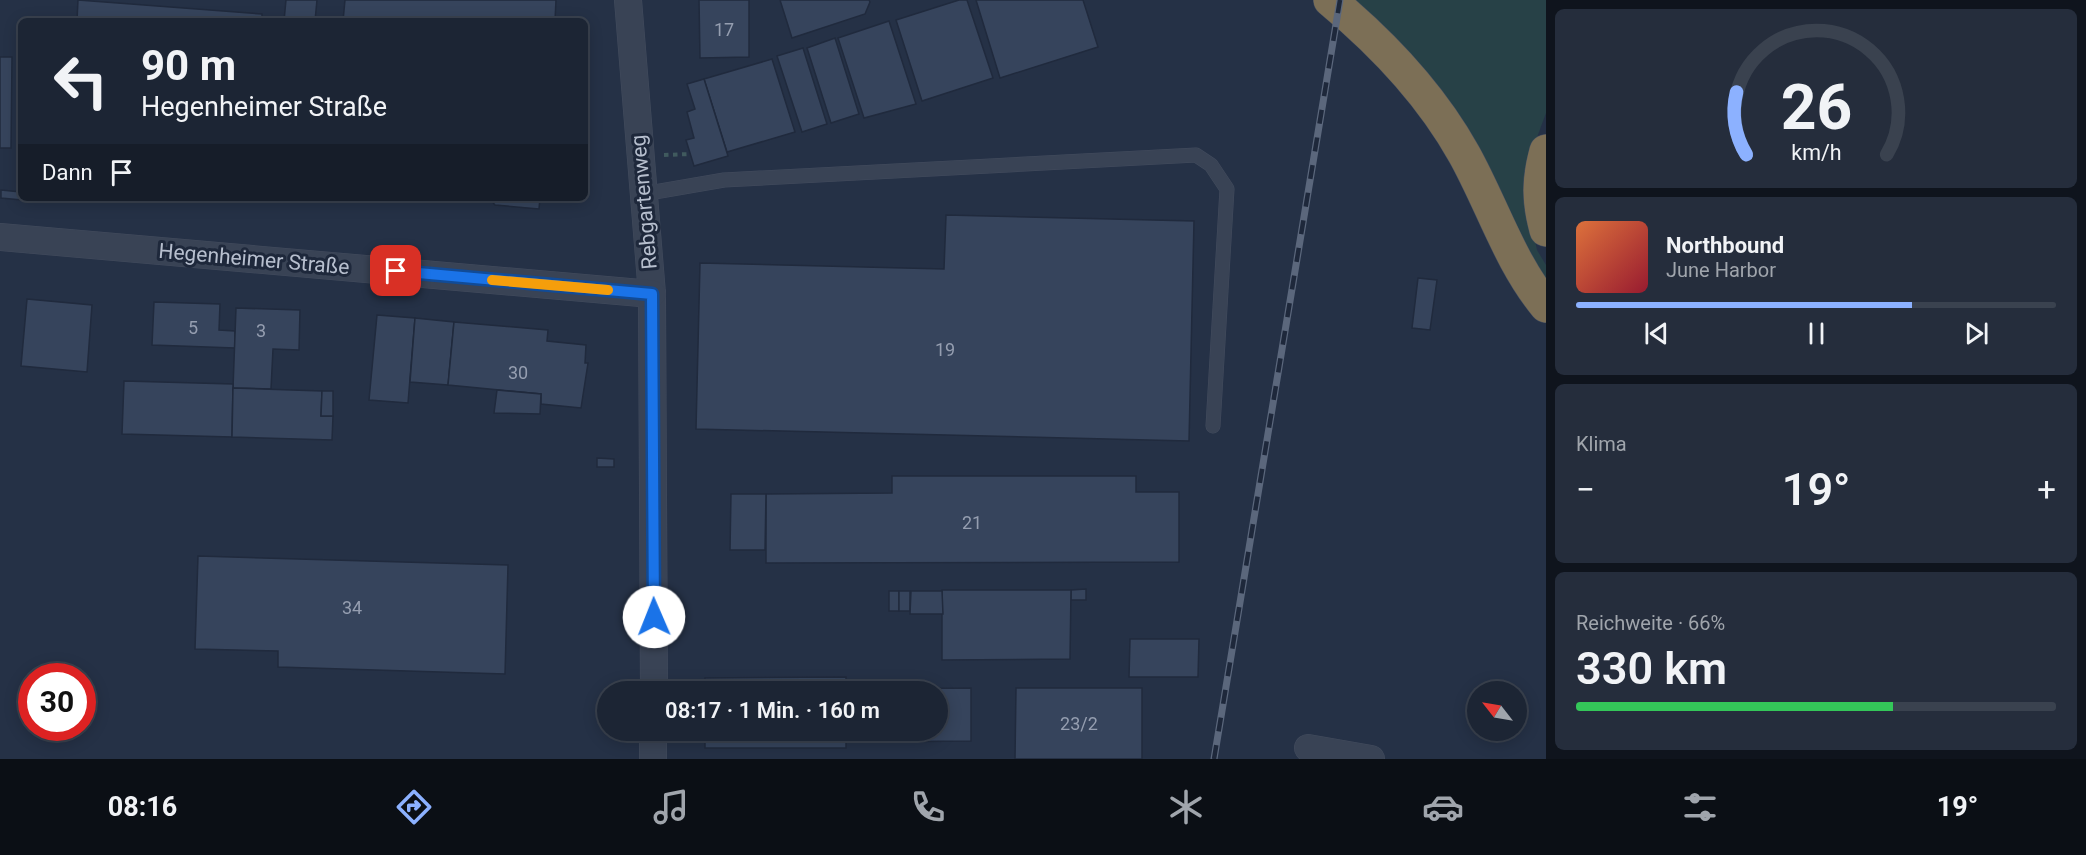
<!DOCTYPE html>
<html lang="de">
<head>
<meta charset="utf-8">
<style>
	body { margin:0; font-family:Roboto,sans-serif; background:#252d3c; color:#f1f3f6; height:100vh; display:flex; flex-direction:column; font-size:22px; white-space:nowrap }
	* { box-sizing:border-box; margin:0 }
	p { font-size:20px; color:#a0a5ac }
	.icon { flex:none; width:33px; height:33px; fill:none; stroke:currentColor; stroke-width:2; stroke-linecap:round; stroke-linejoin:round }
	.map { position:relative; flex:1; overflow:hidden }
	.panel { display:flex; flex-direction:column; gap:9px; padding:9px; background:#0f141d; width:540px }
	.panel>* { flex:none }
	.top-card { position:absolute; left:18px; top:18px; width:570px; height:183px; border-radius:9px; box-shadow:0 3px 15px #0003,0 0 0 2px #3a424f; background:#1c2534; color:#f1f3f6; overflow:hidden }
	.needle { width:39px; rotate:301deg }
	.buttons { position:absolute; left:1467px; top:681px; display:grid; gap:12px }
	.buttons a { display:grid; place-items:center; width:60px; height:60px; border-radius:50%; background:#1c2534; box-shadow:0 3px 15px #0003,0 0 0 2px #3a424f; font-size:30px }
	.speed { position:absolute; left:18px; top:663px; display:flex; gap:12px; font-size:30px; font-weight:700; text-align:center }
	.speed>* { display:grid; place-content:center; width:78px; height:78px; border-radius:50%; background:#1c2534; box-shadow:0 3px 15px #0003,0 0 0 2px #3a424f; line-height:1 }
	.speed .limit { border:9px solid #d22; background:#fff; color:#111 }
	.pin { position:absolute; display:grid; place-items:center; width:51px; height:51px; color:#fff; margin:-26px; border-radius:12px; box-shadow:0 3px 9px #0006 }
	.me { position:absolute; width:66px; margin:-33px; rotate:359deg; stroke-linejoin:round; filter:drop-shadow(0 0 4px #0008) }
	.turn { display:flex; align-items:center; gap:21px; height:126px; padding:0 24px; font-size:27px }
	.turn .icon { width:78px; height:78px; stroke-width:2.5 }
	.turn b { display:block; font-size:42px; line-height:51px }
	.then { display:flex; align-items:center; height:57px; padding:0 24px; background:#0003; gap:12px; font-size:22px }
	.big { font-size:45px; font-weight:600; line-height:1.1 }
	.panel .card { flex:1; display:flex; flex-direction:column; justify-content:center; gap:9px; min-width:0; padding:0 21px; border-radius:9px; background:#252d3c }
	.panel .dial { align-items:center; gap:0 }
	.dial svg { height:156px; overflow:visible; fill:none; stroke:#3a424f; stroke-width:7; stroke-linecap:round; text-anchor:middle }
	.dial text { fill:#f1f3f6; stroke:none }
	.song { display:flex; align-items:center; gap:18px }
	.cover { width:72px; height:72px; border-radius:9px; background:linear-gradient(135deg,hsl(20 70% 55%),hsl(350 70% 35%)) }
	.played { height:6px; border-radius:3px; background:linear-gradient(90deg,#8cb1ff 70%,#3a424f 70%) }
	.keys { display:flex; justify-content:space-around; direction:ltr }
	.heat { display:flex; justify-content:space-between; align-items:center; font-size:33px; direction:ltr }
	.charge { height:9px; border-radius:4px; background:linear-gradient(90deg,#34c759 66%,#3a424f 0) }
	.trip { position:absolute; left:597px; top:681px; width:351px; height:60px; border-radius:30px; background:#1c2534; box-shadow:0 3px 15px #0003,0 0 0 2px #3a424f; font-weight:600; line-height:60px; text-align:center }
	.dock { display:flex; height:96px; justify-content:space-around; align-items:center; background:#0b0f15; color:#a0a5ac }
	.dock .icon { width:42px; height:42px }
	.dock .on { color:#8cb1ff }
	.dock b { font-size:27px; color:#f1f3f6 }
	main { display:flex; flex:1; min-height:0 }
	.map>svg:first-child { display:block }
	.green { fill:#274147 }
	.building { fill:#36445c; stroke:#202a3d; stroke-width:1.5 }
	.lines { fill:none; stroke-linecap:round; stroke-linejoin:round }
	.lane-casing { stroke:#434c5e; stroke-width:15 }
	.street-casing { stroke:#434c5e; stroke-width:28 }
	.highway-casing { stroke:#444e60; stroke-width:34 }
	.path { stroke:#405a5e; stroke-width:4; stroke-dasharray:4.5 4.5; stroke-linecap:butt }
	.lane { stroke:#394355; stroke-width:14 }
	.street { stroke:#394355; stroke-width:27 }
	.highway { stroke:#7c6f56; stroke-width:33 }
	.rail-casing { stroke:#5b677c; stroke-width:7 }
	.rail { stroke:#1e283b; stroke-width:4.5; stroke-dasharray:14; stroke-linecap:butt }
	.route-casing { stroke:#114b97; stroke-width:15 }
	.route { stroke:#1a73e8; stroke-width:10 }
	.slow { stroke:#f59e0b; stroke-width:10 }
	.labels { text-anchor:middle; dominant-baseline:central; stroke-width:6; stroke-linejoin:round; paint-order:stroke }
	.number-label { font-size:18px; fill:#959eb0 }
	.street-label { font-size:21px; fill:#b7bfce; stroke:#1e283b }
</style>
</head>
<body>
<main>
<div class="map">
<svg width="1546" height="759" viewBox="0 0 1546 759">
	<rect width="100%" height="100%" fill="#253146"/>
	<polygon class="green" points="1350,0 1546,0 1546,113 1532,151 1526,198 1537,250 1546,265 1546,283"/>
	<g class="building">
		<polygon points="78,0 262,14 262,21 77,21"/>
		<polygon points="286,0 317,0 315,21 284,21"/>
		<polygon points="345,0 556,0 555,21 343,21"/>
		<polygon points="699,0 749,0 749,57 700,58"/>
		<polygon points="780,0 869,0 870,2 865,14 792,38"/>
		<polygon points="959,0 967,0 993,78 922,101 896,20"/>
		<polygon points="976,0 1083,0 1098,47 1000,78"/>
		<polygon points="889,21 916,104 864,118 838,38"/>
		<polygon points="835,38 859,114 831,123 807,48"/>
		<polygon points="803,48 827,124 802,132 777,56"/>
		<polygon points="0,57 12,57 11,148 0,148"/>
		<polygon points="772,59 795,132 727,152 704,79"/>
		<polygon points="704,79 728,156 694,166 686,140 694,138 687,112 695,109 687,84"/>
		<polygon points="1,190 21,192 21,198 44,198 43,202 1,198"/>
		<polygon points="489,198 540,198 539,209 495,205"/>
		<polygon points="946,215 1194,221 1189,441 696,429 700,263 944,269"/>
		<polygon points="1418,278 1437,280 1430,330 1412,328"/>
		<polygon points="27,299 92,305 87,372 21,366"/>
		<polygon points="154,302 220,304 219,330 235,331 235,348 152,345"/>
		<polygon points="236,308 300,310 299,350 273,349 271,389 233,388"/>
		<polygon points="377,315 415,318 408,403 369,400"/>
		<polygon points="415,318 454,322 448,385 410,382"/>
		<polygon points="454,322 548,330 547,341 586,345 585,363 588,363 581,408 541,404 541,394 448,385"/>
		<polygon points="124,381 233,384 232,437 122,434"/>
		<polygon points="233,388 322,391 321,416 333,416 332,440 232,437"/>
		<polygon points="497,390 541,394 540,414 494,413"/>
		<polygon points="322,391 333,391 333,416 321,416"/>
		<polygon points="597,458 614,459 614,467 597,467"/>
		<polygon points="892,476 1136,476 1136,492 1179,492 1179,562 766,563 766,494 892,493"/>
		<polygon points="731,494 766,494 765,550 730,550"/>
		<polygon points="198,556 508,565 505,674 278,667 278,651 195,649"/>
		<polygon points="1086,589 1086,600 1071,600 1071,590"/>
		<polygon points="942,590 1071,590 1070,659 942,660"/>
		<rect x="889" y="591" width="10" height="20"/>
		<rect x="899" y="591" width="11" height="20"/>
		<polygon points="911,591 942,591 943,614 910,614"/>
		<polygon points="1130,639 1199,639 1198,677 1129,677"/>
		<polygon points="846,677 846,692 705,692 705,678"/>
		<polygon points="971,688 971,741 865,742 865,730 938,730 938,692 865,692 865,689"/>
		<polygon points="1016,688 1142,688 1142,759 1015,759"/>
		<rect x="705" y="730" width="141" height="18"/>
	</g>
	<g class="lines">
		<g class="lane-casing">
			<polyline id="lane" points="643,194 724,180 1196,155 1211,165 1227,189 1213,426"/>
		</g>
		<g class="street-casing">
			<g id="street">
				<polyline points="628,0 652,294 654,692"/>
				<polyline points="0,237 652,294"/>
				<polyline points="1308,748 1371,759"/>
				<polyline points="653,759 653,730"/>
			</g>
		</g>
		<g class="highway-casing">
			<g id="highway">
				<path d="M 1330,0 C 1383,44 1430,93 1464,154 C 1492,204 1509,261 1546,306"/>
				<path d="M 1546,151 C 1538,180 1538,201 1546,230"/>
			</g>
		</g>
		<polyline class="path" points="664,155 690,154"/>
		<use href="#lane" class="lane"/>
		<use href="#street" class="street"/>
		<use href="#highway" class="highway"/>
		<g class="rail-casing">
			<polyline id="rail" points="1214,759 1340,0"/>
		</g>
		<use href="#rail" class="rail"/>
	</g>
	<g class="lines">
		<g class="route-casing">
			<polyline id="route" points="396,271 652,294 654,617"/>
		</g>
		<use href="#route" class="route"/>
		<polyline class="slow" points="492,280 608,290"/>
	</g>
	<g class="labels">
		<g class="number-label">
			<text x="724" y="29">17</text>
			<text x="193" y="327">5</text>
			<text x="261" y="330">3</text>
			<text x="945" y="349">19</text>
			<text x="518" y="372">30</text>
			<text x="972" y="522">21</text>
			<text x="352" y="607">34</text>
			<text x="1079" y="723">23/2</text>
		</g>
		<g class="street-label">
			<text transform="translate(644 202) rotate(-95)">Rebgartenweg</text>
			<text transform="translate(254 259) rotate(5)">Hegenheimer Straße</text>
		</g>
	</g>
</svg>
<div class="buttons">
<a><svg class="needle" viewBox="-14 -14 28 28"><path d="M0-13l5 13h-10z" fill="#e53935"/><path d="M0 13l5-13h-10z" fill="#a0a5ac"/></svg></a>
</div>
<div class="speed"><div class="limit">30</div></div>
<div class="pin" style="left:396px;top:271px;background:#d93025"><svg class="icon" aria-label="arrive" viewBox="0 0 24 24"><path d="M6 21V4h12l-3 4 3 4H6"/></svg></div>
<svg class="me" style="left:654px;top:617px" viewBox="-20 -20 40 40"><circle r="19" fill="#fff"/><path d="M0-13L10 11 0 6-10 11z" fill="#1a73e8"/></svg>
<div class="trip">08:17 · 1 Min. · 160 m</div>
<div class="top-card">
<div class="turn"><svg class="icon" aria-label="left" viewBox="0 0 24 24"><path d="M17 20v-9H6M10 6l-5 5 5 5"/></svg><div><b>90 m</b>Hegenheimer Straße</div></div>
<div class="then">Dann<svg class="icon" aria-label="arrive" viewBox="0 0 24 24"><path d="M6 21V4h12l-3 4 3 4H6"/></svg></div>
</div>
</div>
<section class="panel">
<div class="card dial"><svg viewBox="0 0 100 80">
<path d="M14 69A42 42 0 1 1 86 69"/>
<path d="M14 69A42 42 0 0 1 9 37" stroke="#8cb1ff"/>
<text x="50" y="56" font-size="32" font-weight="700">26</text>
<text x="50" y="72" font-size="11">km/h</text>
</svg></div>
<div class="card">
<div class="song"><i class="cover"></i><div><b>Northbound</b><p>June Harbor</p></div></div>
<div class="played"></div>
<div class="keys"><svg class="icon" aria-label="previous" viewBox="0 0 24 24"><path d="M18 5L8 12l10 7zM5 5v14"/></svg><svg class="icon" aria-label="pause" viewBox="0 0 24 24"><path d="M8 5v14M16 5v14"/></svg><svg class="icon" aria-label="next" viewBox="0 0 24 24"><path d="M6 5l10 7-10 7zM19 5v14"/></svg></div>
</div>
<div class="card"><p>Klima</p>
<div class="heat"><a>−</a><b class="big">19°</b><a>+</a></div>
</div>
<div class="card"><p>Reichweite · 66%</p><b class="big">330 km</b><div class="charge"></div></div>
</section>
</main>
<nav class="dock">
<b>08:16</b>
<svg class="icon on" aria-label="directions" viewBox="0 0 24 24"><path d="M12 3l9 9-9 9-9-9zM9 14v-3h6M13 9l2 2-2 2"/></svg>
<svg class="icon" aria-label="music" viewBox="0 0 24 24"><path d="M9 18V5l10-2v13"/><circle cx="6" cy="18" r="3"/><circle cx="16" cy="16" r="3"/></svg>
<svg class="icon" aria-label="phone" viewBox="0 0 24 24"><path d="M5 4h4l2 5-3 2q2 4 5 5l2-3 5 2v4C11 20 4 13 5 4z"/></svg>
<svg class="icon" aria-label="climate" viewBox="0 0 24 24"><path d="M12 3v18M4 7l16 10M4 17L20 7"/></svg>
<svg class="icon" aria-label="car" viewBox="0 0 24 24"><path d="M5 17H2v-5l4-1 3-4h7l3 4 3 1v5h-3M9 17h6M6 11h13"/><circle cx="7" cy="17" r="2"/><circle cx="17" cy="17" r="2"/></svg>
<svg class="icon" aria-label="filters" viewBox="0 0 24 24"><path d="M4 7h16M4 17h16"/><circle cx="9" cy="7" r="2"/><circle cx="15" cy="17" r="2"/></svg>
<b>19°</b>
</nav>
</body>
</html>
